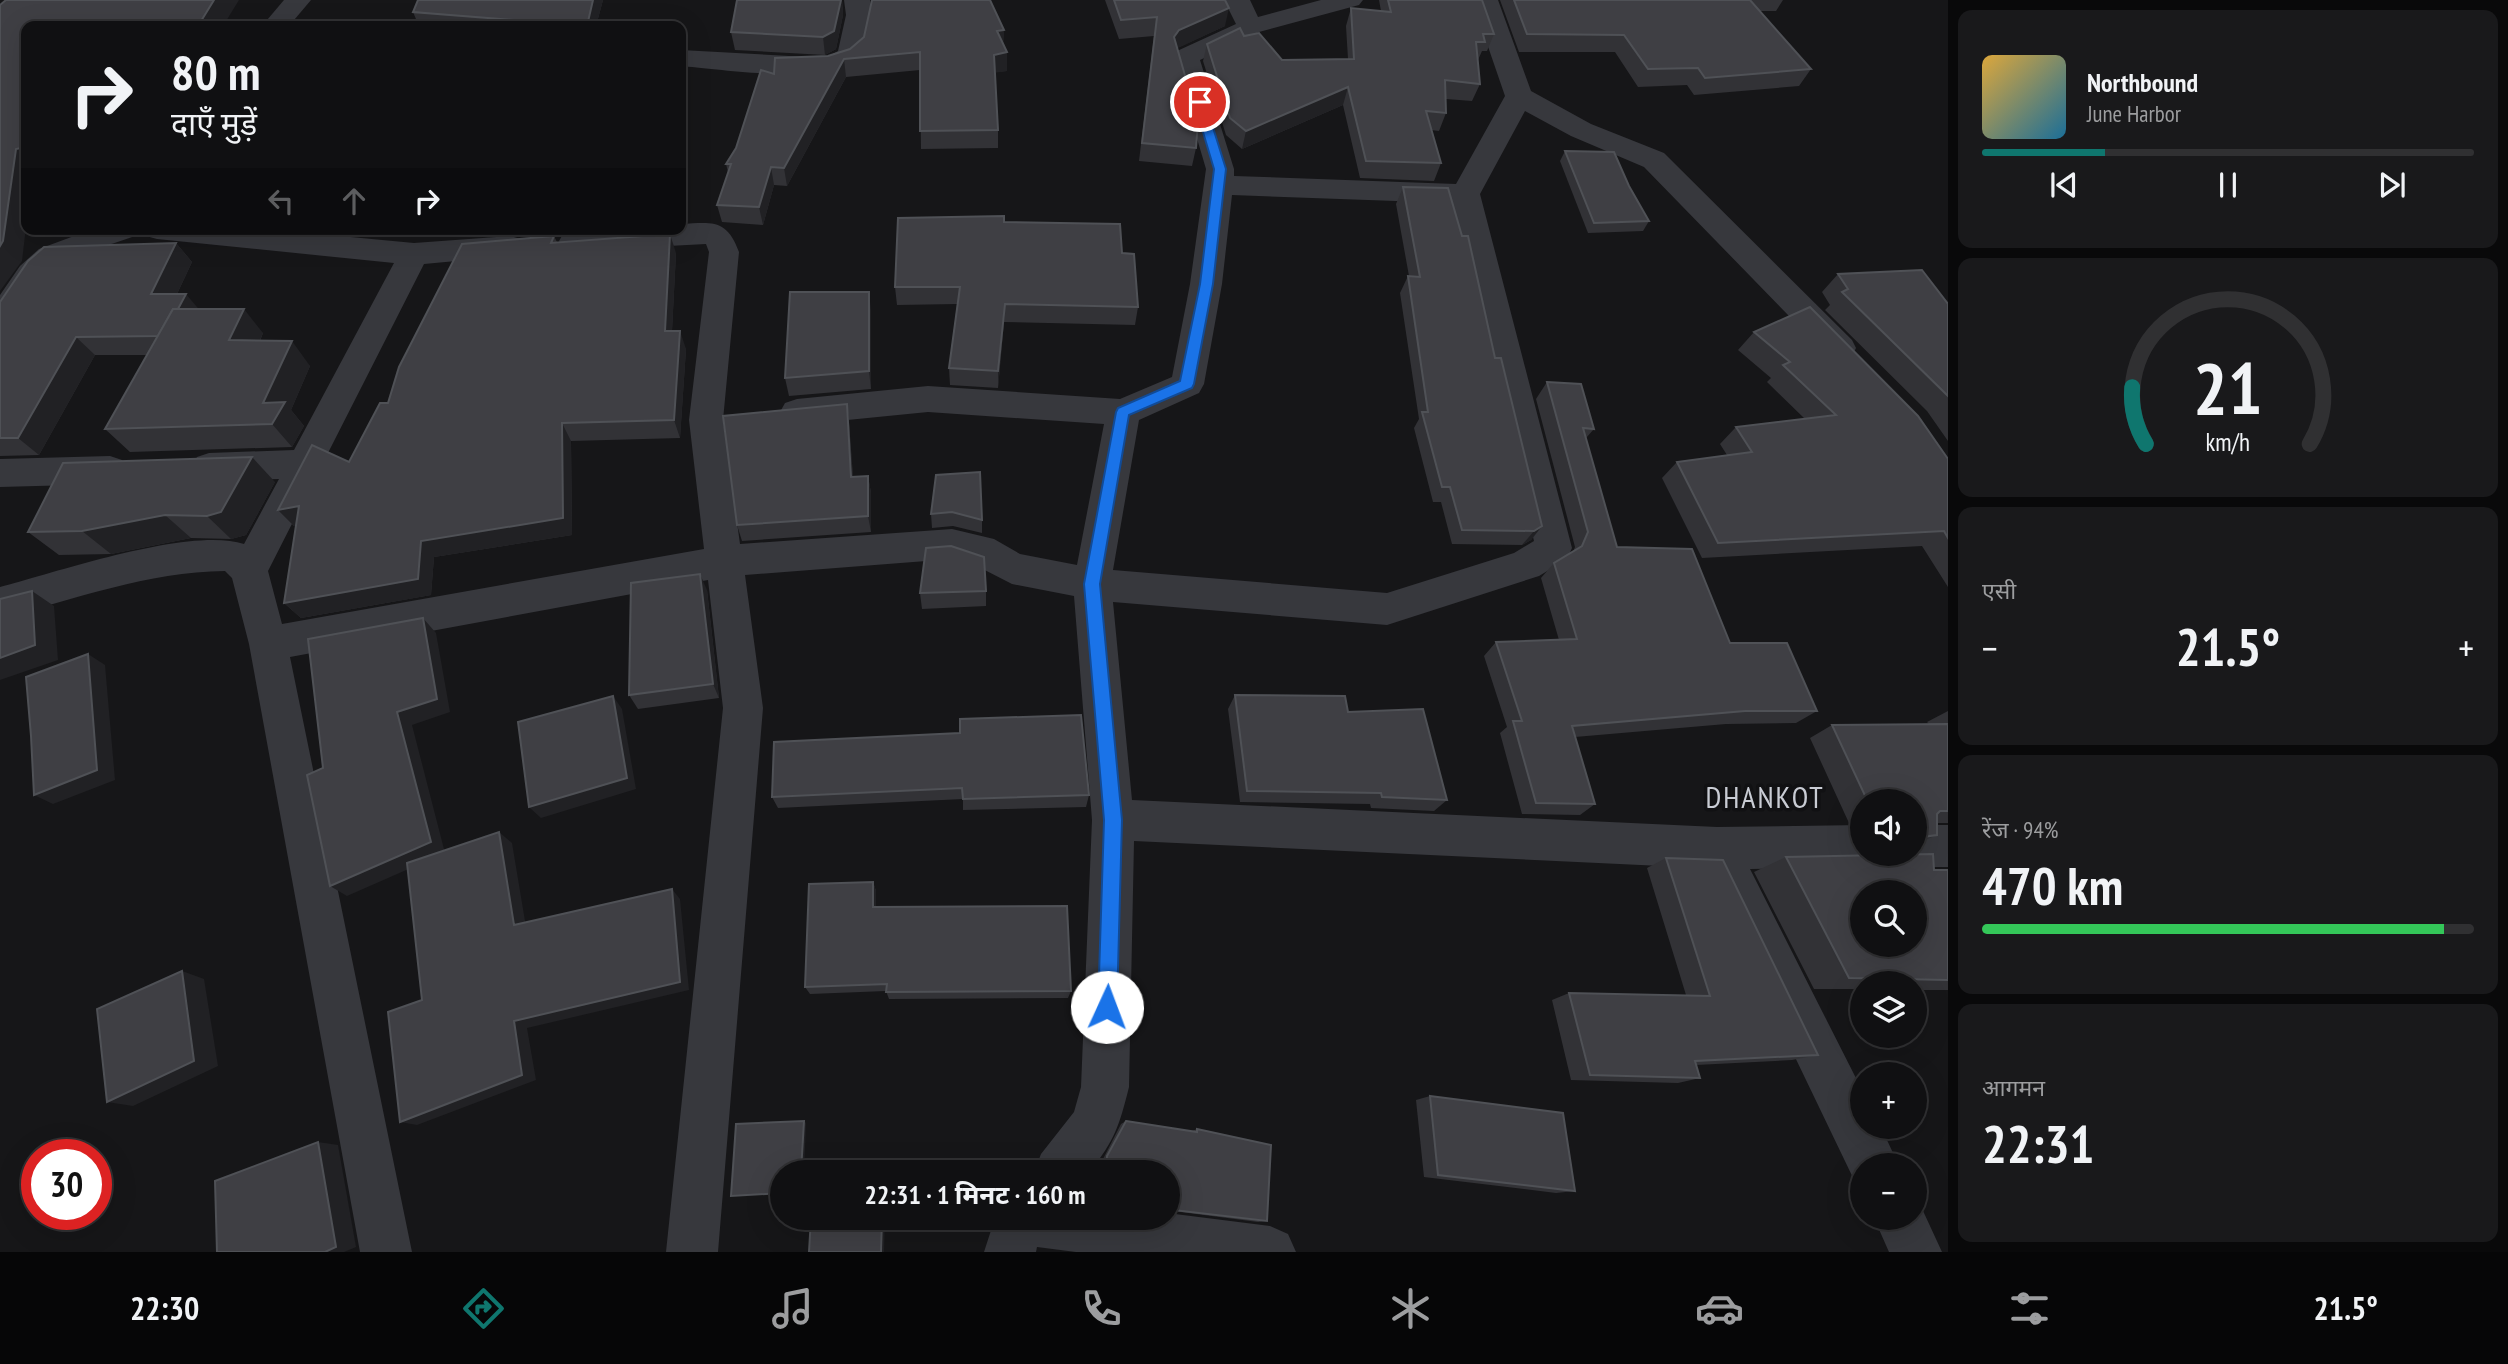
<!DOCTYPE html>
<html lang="hi">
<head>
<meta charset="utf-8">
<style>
	body { margin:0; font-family:"PT Sans Narrow","Noto Sans Devanagari",sans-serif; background:#19191b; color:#f1f3f6; height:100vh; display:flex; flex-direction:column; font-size:26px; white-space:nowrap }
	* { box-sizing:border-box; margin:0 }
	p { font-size:23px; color:#9c9d9f }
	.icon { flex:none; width:38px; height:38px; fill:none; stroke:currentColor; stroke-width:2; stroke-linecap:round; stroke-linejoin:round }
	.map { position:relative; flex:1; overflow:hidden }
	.drawer { display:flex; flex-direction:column; gap:10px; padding:10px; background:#09090a; width:560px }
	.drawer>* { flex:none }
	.hud { position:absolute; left:21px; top:21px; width:665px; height:214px; border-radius:14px; box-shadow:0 7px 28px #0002,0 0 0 2px #303032; background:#101012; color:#f1f3f6; overflow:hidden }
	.controls { position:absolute; left:1850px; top:789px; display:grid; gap:14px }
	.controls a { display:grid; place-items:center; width:77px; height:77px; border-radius:50%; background:#101012; box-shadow:0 7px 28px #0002,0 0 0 2px #303032; font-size:35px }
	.speed { position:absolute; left:21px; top:1139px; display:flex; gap:14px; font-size:35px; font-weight:700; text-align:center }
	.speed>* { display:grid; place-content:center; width:91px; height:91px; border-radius:50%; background:#101012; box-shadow:0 7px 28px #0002,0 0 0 2px #303032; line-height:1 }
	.speed .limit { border:10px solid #d22; background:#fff; color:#111 }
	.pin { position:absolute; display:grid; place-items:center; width:60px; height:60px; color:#fff; margin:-30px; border:4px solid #fff; border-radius:50%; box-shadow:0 2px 7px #0007 }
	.me { position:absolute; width:77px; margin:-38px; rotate:2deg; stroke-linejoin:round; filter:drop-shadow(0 0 5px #0008) }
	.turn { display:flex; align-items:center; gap:24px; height:147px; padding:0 35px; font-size:32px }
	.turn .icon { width:91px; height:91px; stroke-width:2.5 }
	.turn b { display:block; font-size:49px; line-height:60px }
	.lanes { display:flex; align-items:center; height:66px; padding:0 35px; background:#0003; justify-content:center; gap:35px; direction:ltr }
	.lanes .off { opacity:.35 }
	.big { font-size:52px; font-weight:700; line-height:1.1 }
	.drawer .card { flex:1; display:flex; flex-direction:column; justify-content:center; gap:10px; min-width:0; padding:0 24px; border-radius:14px; background:#19191b }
	.drawer .dial { align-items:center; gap:0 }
	.dial svg { height:182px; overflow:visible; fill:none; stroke:#303032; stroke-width:7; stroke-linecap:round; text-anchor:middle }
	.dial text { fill:#f1f3f6; stroke:none }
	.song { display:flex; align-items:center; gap:21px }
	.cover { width:84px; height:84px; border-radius:10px; background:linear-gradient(135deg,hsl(40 70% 55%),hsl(200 70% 35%)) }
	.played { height:7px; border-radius:4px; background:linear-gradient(90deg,#0f766e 25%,#303032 25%) }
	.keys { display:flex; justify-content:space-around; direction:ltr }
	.heat { display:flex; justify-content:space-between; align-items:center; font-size:38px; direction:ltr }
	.charge { height:10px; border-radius:5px; background:linear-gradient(90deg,#34c759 94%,#303032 0) }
	.trip { position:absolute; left:770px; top:1160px; width:410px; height:70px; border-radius:35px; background:#101012; box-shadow:0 7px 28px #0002,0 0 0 2px #303032; font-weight:700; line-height:70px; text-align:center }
	.dock { display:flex; height:112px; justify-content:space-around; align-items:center; background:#060607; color:#9c9d9f }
	.dock .icon { width:49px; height:49px }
	.dock .active { color:#0f766e }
	.dock b { font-size:32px; color:#f1f3f6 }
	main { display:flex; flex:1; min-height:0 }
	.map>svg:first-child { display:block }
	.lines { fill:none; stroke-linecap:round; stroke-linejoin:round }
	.minor { fill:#37383d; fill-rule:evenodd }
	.wall { fill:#323236 }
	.shaded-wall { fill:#212124 }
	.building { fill:#3f3f44; stroke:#4f5156; stroke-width:2; fill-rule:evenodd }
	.route { fill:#1a73e8; stroke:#114b97; stroke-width:2 }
	.labels { text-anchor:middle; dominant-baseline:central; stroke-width:7; stroke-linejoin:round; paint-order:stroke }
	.quarter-label { font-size:30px; letter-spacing:2px; fill:#c9ccd4; stroke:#111113 }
</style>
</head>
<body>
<main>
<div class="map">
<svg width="1948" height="1252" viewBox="0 0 1948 1252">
	<rect width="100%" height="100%" fill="#161618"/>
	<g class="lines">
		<g class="minor">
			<polygon points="284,0 311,0 289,26 262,26"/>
			<path d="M 844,0 L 870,0 L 872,15 L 863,55 C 840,88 720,69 681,66 L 681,50 L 826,58 L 838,51 L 846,15 Z"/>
			<path d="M 1224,0 L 1250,0 L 1258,17 L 1321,0 L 1363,0 L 1359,5 L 1259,32 L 1200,60 L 1234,169 L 1234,176 L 1456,184 L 1505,96 L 1472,0 L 1498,0 L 1531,91 L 1591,124 L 1664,153 L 1852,340 L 1856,348 L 1852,356 L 1840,360 L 1828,356 L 1644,167 L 1571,136 L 1525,111 L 1480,194 L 1572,548 L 1567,559 L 1539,576 L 1387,625 L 1113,602 L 1132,800 L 1717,827 L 1862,825 L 1862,854 L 1880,854 L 1877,861 L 1862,867 L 1750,869 L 1862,1090 L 1862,1127 L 1881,1127 L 1899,1166 L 1862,1166 L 1862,1186 L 1856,1184 L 1704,868 L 1134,841 L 1129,1087 C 1119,1127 1115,1139 1090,1172 L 1034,1172 L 1041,1154 L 1074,1112 L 1081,1087 L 1092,820 L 1074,596 L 1012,584 L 973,564 L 952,559 L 745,575 L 763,708 L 718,1252 L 666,1252 L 723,708 L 708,580 L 290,657 L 412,1252 L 360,1252 L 249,644 L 232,578 L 225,571 C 148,572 74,599 0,619 L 0,587 C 57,572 191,526 244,544 L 279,479 L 209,481 L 197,477 L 191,467 L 197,457 L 209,453 L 294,450 L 394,263 L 157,239 L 146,236 L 142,229 L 266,229 L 414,243 L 510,236 L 521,239 L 525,246 L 521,253 L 510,256 L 424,264 L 268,571 L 282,624 L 704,549 L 689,420 L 709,252 L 706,244 L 574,251 L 563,248 L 559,241 L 563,234 L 574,231 L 681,229 L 681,224 C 713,222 727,219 739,252 L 723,420 L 740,544 L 952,529 L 994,539 L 1020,554 L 1077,565 L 1104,424 L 928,412 L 797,425 L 785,421 L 780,412 L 785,403 L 797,399 L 928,386 L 1120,399 L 1172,377 L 1190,284 L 1206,169 L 1173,57 L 1177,51 L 1236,24 ZM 1232,195 L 1452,203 L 1534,541 L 1514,553 L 1387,593 L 1113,570 L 1139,420 L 1199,393 L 1204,384 L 1222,284 Z"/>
			<path d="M 93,229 L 139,229 L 135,236 C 111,245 83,251 62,263 C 35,278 29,322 0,331 L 0,295 L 20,266 L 39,249 Z"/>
			<polygon points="110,456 122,460 128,470 122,480 110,484 0,487 0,459"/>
			<polygon points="1914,825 1948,825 1948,867 1914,867 1899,861 1896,854 1914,854"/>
			<polygon points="1914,1199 1918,1200 1942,1252 1889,1252 1874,1218 1914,1218"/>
			<polygon points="1167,1213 1270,1226 1288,1234 1296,1252 1076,1252 1037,1247 1036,1252 984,1252 995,1218 1167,1218"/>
		</g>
	</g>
	<g class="wall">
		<polygon points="418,0 603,0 596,26 419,26 413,12"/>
		<polygon points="737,0 842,0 843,15 836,49 825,55 735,50 731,32"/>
		<polygon points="1105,0 1225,0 1225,26 1177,48 1196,148 1192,166 1139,161 1154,36 1119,39"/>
		<polygon points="1379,0 1482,0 1494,34 1487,51 1482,51 1478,60 1480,84 1472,101 1446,99 1446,113 1439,131 1431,130 1441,163 1434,181 1360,178 1343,105 1242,149 1226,135 1203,61 1207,44 1244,36 1282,60 1348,59 1346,26 1351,8 1381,11"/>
		<polygon points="1500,0 1783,0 1776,11 1760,11 1811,69 1799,86 1694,95 1687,85 1638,87 1615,52 1519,52"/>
		<polygon points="1004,30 1003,43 1007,71 995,72 998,130 998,148 921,149 920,70 846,77 787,186 774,185 763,225 722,222 717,205 728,172 726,164 736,148 774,74 828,56"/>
		<polygon points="1565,151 1629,186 1649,221 1643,231 1588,233 1560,161"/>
		<polygon points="1403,187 1495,358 1542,526 1531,540 1522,545 1452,544 1441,502 1433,502 1414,428 1419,419 1400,293 1408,276 1409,276 1396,204"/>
		<polygon points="1004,222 1122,253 1138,307 1135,325 1004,322 998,388 950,385 949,368 957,304 897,305 895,287"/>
		<polygon points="342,229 404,229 401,237 345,234"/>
		<polygon points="483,229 559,229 486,235"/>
		<polygon points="554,236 557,242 676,253 672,331 686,349 680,438 571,441 572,535 434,557 431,595 301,618 284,603 296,526 294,526 278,510 349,462 388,403"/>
		<polygon points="176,243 192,262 177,294 198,309 263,333 260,341 310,366 291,410 304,426 292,447 130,452 105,429 147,355 95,355 39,455 0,456 0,302"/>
		<polygon points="1838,274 1948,304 1948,441 1927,411 1825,310 1830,305 1822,292"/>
		<polygon points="871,310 871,389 789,396 785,378"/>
		<polygon points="1754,332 1948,459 1948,587 1922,546 1702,558 1662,478 1677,462 1727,455 1720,444 1736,427 1805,419 1767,382 1771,378 1738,350"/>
		<polygon points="1547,382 1594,429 1586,438 1617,547 1730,643 1817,711 1796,723 1726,724 1575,737 1595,804 1580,815 1522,814 1500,733 1507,727 1484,656 1496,642 1559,640 1541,578 1554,563 1573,552 1575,547 1536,399"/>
		<polygon points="847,404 849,422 853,477 868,476 871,493 871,532 742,541 737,525"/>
		<polygon points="936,475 982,520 982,533 953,526 932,528 931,514"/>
		<polygon points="275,482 246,535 231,539 191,538 111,554 59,555 28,532"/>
		<polygon points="707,590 719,698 638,709 629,695"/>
		<polygon points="986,591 986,606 922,609 920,593"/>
		<polygon points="1235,695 1447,800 1434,811 1371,808 1370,804 1240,802 1228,709"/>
		<polygon points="1948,711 1948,823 1937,823 1937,835 1914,845 1914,802 1862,802 1862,823 1849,823 1810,738 1832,725 1929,724 1927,722"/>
		<polygon points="774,742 1089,795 1086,807 963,810 963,799 778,808 772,797"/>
		<polygon points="1786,857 1934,870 1948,870 1948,990 1914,990 1914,984 1862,984 1862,989 1814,989 1754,872"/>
		<polygon points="1666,858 1818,1055 1792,1060 1696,1065 1700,1078 1678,1083 1571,1080 1552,1000 1569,993 1686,995 1647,868"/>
		<polygon points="873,882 876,891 876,907 1071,991 1068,998 889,999 886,991 810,994 805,987"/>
		<polygon points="1430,1096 1575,1191 1556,1193 1424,1177 1416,1100"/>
		<polygon points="1126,1121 1192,1131 1197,1129 1267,1221 1258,1222 1173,1211 1167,1172 1102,1172 1103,1159 1121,1124"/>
	</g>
	<g class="shaded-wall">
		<polygon points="214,0 239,0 223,26 198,26"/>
		<polygon points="593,0 603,0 596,26 587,26"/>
		<polygon points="841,0 842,0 843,15 836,49 825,55 823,37"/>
		<polygon points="1229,8 1225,26 1176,49 1174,37 1179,30"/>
		<polygon points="1004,30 1003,48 997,31"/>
		<polygon points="1007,52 1007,71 993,73 994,55"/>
		<polygon points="844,59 846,77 787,186 784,168"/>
		<polygon points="1348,87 1343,105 1242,149 1246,131"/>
		<polygon points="26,147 26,227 22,261 0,291 0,246 16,149"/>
		<polygon points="771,167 774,185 763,225 759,207"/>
		<polygon points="397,229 404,229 401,237"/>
		<polygon points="670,234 676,253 671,350 665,331"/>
		<polygon points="176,243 192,262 168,313 151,294"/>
		<polygon points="869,292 871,310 871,389 869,371"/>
		<polygon points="186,294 202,313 165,336"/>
		<polygon points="1005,304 1004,322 998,388 998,371"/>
		<polygon points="244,309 263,333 249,365 229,340"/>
		<polygon points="680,331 686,349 680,438 674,420"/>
		<polygon points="76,337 95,355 39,455 18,438"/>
		<polygon points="292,341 310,366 291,410 304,426 292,447 272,424 263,403"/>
		<polygon points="847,404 849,422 854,494 851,477"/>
		<polygon points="562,423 571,441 572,535 434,557 431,595 301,618 284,603 421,541"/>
		<polygon points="252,457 275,482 246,535 231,539 207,516"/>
		<polygon points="868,476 871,493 871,532 868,516"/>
		<polygon points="299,506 314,522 294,526 278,510"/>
		<polygon points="165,515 191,538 111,554 82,531"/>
		<polygon points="1542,526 1531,540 1522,545 1534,531"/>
		<polygon points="700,574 707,590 719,698 713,684"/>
		<polygon points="32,591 54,606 58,660 0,680 0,658"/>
		<polygon points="423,618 436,633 450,712 412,725 445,853 347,896 330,886 397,712"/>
		<polygon points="88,654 105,665 115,780 53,804 34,795"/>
		<polygon points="613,696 622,709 636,789 541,818 529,807"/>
		<polygon points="499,832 512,843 527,933 514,925"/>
		<polygon points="873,882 876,891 876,916 873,907"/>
		<polygon points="672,889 680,899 689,990 527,1028 536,1080 417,1125 400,1122 514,1021"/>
		<polygon points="182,971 204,979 218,1066 133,1106 107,1102"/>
		<polygon points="804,1121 806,1123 804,1172 801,1172"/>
		<polygon points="318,1142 338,1145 356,1247 344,1252 325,1252"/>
		<polygon points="883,1163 886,1165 886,1172 883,1172"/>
		<polygon points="882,1218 885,1218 884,1252 881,1252"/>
	</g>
	<g class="building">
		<polygon points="6,0 214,0 198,26 26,26 26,147 16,149 3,241 0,246 0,5"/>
		<polygon points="418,0 593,0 587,26 526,26 526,21 413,12"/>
		<polygon points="737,0 841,0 834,31 823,37 731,32"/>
		<polygon points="872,0 990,0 1004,30 997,31 1007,52 994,55 998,130 920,131 920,52 844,59 784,168 771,167 759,207 717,205 731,164 726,164 736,148 761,70 774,74 775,58 828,56 850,49 864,37"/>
		<polygon points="1114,0 1225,0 1229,8 1179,30 1174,37 1198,121 1196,148 1142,143 1157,17 1121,20"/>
		<polygon points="1388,0 1482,0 1494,34 1483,34 1485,42 1476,42 1480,84 1445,80 1446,113 1426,111 1441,163 1366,161 1348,87 1246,131 1230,118 1207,44 1240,28 1244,36 1259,33 1282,60 1354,59 1351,8 1391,12"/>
		<polygon points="1514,0 1750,0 1811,69 1705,78 1698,68 1648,69 1624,35 1527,34"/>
		<polygon points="1565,151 1614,152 1629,186 1649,221 1594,223"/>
		<polygon points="1403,187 1448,188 1462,236 1468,236 1495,358 1501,358 1542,526 1534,531 1462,530 1450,487 1442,487 1422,412 1428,412 1408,276 1420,277"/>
		<polygon points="1004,216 1004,222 1120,224 1122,253 1134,254 1138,307 1005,304 998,371 949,368 960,287 895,287 898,218"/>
		<polygon points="670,234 665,331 680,331 674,420 562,423 563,518 421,541 418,579 284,603 299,506 278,510 312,445 349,462 380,403 388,403 399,367 462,244 554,236 551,243"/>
		<polygon points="176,243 151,294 186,294 178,309 173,309 158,336 76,337 18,438 0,438 0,302 28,261 44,247"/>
		<polygon points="1922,270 1948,304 1948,396 1842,292 1848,289 1838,274"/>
		<polygon points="790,292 869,292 869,371 785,378"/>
		<polygon points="1810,307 1918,416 1948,459 1948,538 1944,531 1718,543 1677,462 1752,452 1736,427 1836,415 1783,365 1790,362 1754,332"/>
		<polygon points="173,309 244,309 229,340 292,341 263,403 285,402 272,424 105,429"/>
		<polygon points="1547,382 1581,384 1594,429 1583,428 1617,547 1692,549 1730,643 1787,643 1817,711 1745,711 1572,726 1595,804 1536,803 1513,721 1522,721 1496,642 1577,639 1554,563 1582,546 1588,532"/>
		<polygon points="847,404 851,477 868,476 868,516 737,525 723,416"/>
		<polygon points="252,457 221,512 207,516 165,515 82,531 28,532 63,463"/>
		<polygon points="980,472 982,520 952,512 931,514 936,475"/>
		<polygon points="951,546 984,557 986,591 920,593 926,548"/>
		<polygon points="700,574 713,684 629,695 631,583"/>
		<polygon points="32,591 35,645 0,658 0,599"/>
		<polygon points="423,618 437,699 397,712 431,842 330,886 307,775 323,768 308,639"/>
		<polygon points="88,654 97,770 34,795 31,736 26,677"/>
		<polygon points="1235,695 1345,696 1348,712 1423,709 1447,800 1382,797 1381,793 1247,791"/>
		<polygon points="613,696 627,778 529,807 518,722"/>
		<polygon points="1081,715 1089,795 963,799 962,788 772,797 774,742 960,733 960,719"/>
		<polygon points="1948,724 1948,811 1940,811 1937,814 1937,835 1914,838 1914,802 1868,802 1832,725"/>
		<polygon points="499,832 514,925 672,889 680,982 514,1021 522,1075 400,1122 388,1012 422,1000 407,863"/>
		<path d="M 1933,854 L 1934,870 L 1948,870 L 1948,980 L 1849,978 L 1786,857 ZM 1862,892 L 1914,892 L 1914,945 L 1862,945 Z"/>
		<polygon points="1666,858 1723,860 1818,1055 1695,1061 1700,1078 1590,1075 1569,993 1710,996"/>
		<polygon points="873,882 873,907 1067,906 1071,991 886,992 887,984 805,987 809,884"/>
		<polygon points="182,971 194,1061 107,1102 97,1009"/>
		<polygon points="1430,1096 1563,1113 1575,1191 1438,1175"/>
		<polygon points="804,1121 801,1172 782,1172 782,1193 731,1196 736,1124"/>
		<polygon points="1126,1121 1197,1132 1197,1129 1271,1145 1267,1221 1174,1210 1171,1215 1167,1215 1167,1172 1106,1172 1107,1156"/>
		<polygon points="318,1142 336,1247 325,1252 217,1252 215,1181"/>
		<polygon points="883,1163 883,1172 813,1172 813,1164"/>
		<polygon points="811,1218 882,1218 881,1252 809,1252"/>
	</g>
	<polygon class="route" points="1200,98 1205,102 1226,169 1213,284 1194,384 1192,388 1129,415 1100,584 1122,820 1117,1007 1114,1014 1107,1017 1100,1014 1098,1007 1104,820 1084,584 1116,412 1118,408 1180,381 1200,284 1214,169 1194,102"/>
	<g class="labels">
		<g class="quarter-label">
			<text x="1765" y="796">DHANKOT</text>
		</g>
	</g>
</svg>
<div class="controls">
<a><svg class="icon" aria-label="sound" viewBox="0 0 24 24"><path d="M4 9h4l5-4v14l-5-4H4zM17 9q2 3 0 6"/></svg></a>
<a><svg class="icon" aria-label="search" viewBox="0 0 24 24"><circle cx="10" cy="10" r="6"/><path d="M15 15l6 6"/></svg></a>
<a><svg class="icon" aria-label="layers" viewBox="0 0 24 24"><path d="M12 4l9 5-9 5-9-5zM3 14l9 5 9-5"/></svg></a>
<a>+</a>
<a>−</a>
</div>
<div class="speed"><div class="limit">30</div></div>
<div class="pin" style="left:1200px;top:102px;background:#d93025"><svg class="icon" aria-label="arrive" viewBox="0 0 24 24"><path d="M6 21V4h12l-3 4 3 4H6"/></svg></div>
<svg class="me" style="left:1107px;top:1007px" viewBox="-20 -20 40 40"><circle r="19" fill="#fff"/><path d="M0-13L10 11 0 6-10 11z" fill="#1a73e8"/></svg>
<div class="trip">22:31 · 1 मिनट · 160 m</div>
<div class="hud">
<div class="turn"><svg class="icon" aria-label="right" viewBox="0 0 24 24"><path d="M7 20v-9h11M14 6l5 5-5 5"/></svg><div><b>80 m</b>दाएँ मुड़ें</div></div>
<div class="lanes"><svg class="icon off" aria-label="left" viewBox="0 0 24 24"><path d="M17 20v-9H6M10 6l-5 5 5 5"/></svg><svg class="icon off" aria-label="ahead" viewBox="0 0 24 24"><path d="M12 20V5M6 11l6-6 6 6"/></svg><svg class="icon" aria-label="right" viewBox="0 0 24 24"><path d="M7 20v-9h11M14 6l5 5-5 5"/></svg></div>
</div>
</div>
<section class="drawer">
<div class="card">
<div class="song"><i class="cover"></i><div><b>Northbound</b><p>June Harbor</p></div></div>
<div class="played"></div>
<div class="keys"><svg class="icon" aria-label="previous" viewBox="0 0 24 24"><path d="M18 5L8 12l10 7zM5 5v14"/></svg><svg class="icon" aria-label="pause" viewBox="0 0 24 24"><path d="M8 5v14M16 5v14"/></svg><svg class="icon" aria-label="next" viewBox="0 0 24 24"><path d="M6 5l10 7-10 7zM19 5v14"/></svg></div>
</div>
<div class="card dial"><svg viewBox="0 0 100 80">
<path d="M14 69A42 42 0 1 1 86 69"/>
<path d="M14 69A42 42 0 0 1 8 44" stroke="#0f766e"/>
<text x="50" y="56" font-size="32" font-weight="700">21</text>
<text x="50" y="72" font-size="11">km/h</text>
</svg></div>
<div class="card"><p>एसी</p>
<div class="heat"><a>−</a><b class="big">21.5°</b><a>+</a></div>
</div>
<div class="card"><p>रेंज · 94%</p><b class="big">470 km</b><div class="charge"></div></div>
<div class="card"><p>आगमन</p><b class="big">22:31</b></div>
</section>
</main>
<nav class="dock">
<b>22:30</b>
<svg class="icon active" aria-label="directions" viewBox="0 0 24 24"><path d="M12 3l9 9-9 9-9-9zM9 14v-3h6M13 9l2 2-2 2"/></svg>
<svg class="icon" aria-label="music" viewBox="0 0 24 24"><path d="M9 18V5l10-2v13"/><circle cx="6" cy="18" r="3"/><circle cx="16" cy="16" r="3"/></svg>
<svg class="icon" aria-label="phone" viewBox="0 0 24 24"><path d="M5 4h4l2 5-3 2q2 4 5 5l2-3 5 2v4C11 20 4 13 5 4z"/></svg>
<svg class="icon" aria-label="climate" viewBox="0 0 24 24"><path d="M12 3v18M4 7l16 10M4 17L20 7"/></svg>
<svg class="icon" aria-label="car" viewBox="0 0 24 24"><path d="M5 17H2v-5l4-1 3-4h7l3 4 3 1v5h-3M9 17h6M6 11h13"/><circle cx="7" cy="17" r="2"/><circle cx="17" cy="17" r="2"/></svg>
<svg class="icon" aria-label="filters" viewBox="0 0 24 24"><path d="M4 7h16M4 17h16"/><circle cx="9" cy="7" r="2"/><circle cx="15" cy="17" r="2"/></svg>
<b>21.5°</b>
</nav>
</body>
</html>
